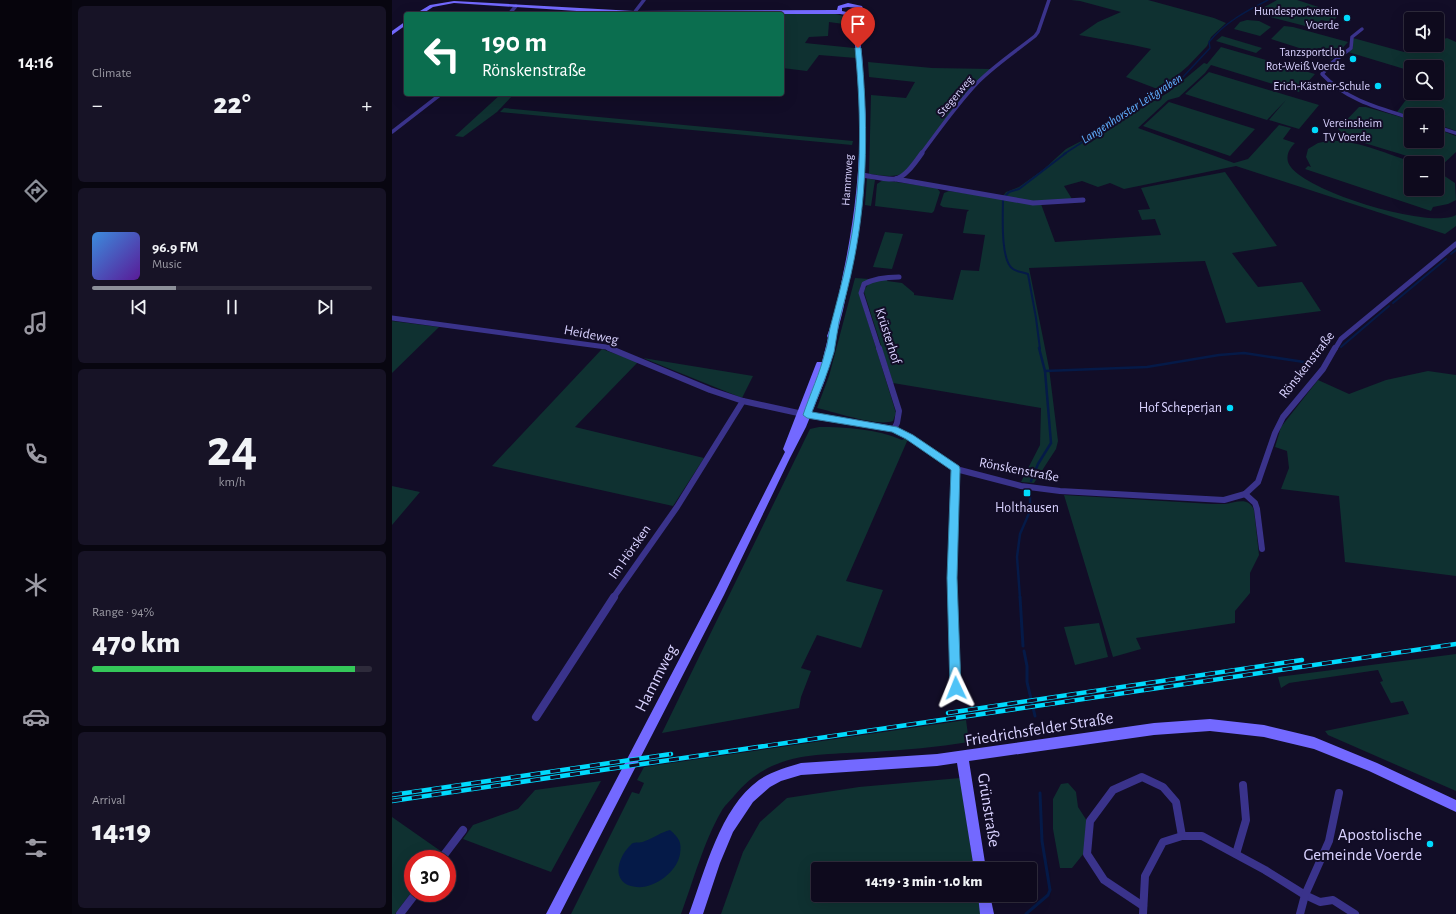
<!DOCTYPE html>
<html lang="en">
<head>
<meta charset="utf-8">
<style>
	body { margin:0; font-family:"Alegreya Sans",sans-serif; background:#171326; color:#f1f3f6; height:100vh; display:flex; flex-direction:column; font-size:15px; white-space:nowrap }
	* { box-sizing:border-box; margin:0 }
	p { font-size:13px; color:#9b9aa4 }
	.icon { flex:none; width:22px; height:22px; fill:none; stroke:currentColor; stroke-width:2; stroke-linecap:round; stroke-linejoin:round }
	.map { position:relative; flex:1; overflow:hidden }
	.panel { display:flex; flex-direction:column; gap:6px; padding:6px; background:#080610; width:320px }
	.panel>* { flex:none }
	.banner { position:absolute; left:12px; top:12px; width:380px; height:84px; border-radius:4px; box-shadow:0 4px 16px #0002,0 0 0 1px #2e2b3b; background:#0b6e4f; color:#fff; overflow:hidden }
	.tools { position:absolute; left:1012px; top:12px; display:grid; gap:8px }
	.tools a { display:grid; place-items:center; width:40px; height:40px; border-radius:4px; background:#0e0a1d; box-shadow:0 4px 16px #0002,0 0 0 1px #2e2b3b; font-size:20px }
	.speed { position:absolute; left:12px; top:850px; display:flex; gap:8px; font-size:20px; font-weight:700; text-align:center }
	.speed>* { display:grid; place-content:center; width:52px; height:52px; border-radius:50%; background:#0e0a1d; box-shadow:0 4px 16px #0002,0 0 0 1px #2e2b3b; line-height:1 }
	.speed .limit { border:6px solid #d22; background:#fff; color:#111 }
	.pin { position:absolute; display:grid; place-items:center; width:34px; height:34px; color:#fff; margin:-41px -17px; border-radius:50% 50% 50% 0; rotate:-45deg; box-shadow:0 0 4px #0007 }
	.pin .icon { rotate:45deg }
	.me { position:absolute; width:44px; margin:-22px; rotate:358deg; stroke-linejoin:round; filter:drop-shadow(0 0 3px #0008) }
	.turn { display:flex; align-items:center; gap:14px; height:84px; padding:0 12px; font-size:18px }
	.turn .icon { width:52px; height:52px; stroke-width:2.5 }
	.turn b { display:block; font-size:28px; line-height:34px }
	.big { font-size:30px; font-weight:800; line-height:1.1 }
	.panel .card { flex:1; display:flex; flex-direction:column; justify-content:center; gap:6px; min-width:0; padding:0 14px; border-radius:6px; background:#171326 }
	.panel .dial { align-items:center; gap:0 }
	.dial b { font-size:52px; line-height:1 }
	.song { display:flex; align-items:center; gap:12px }
	.cover { width:48px; height:48px; border-radius:6px; background:linear-gradient(135deg,hsl(210 70% 55%),hsl(270 70% 35%)) }
	.played { height:4px; border-radius:2px; background:linear-gradient(90deg,#8c9099 30%,#2e2b3b 30%) }
	.keys { display:flex; justify-content:space-around; direction:ltr }
	.heat { display:flex; justify-content:space-between; align-items:center; font-size:22px; direction:ltr }
	.charge { height:6px; border-radius:3px; background:linear-gradient(90deg,#34c759 94%,#2e2b3b 0) }
	.trip { position:absolute; left:419px; top:862px; width:226px; height:40px; border-radius:4px; background:#0e0a1d; box-shadow:0 4px 16px #0002,0 0 0 1px #2e2b3b; font-weight:800; line-height:40px; text-align:center }
	main { display:flex; flex:1; min-height:0 }
	.tabs { display:flex; flex-direction:column; width:72px; justify-content:space-around; align-items:center; background:#06040c; color:#9b9aa4 }
	.tabs .icon { width:28px; height:28px }
	.tabs .active { color:#8c9099 }
	.tabs b { font-size:18px; color:#f1f3f6 }
	.map>svg:first-child { display:block }
	.green { fill:#0f3131 }
	.water { fill:#051a48 }
	.lines { fill:none; stroke-linecap:round; stroke-linejoin:round }
	.stream-far3 { stroke:#051a48; stroke-width:1.5 }
	.stream-far2 { stroke:#051a48; stroke-width:2 }
	.stream-far1 { stroke:#051a48; stroke-width:2.5 }
	.stream { stroke:#051a48; stroke-width:3 }
	.street-far3 { stroke:#3a338b; stroke-width:3.5 }
	.street-far2 { stroke:#3a338b; stroke-width:5 }
	.street-far1 { stroke:#3a338b; stroke-width:6 }
	.street { stroke:#3a338b; stroke-width:8 }
	.secondary { fill:#7369ff; fill-rule:evenodd }
	.rail-casing { stroke:#00dafd; stroke-width:4.5 }
	.rail { stroke:#120d27; stroke-width:3; stroke-dasharray:10; stroke-linecap:butt }
	.route { fill:#4fc3f7; stroke:#337fa1 }
	.poi-dot { fill:#00dafd; stroke:#120d27; stroke-width:1.5 }
	.labels { text-anchor:middle; dominant-baseline:central; stroke-width:4; stroke-linejoin:round; paint-order:stroke }
	.far-poi-label { font-size:12px; fill:#d9d2ff; stroke:#120d27; text-anchor:end }
	.far-street-label { font-size:12px; fill:#d9d2ff; stroke:#120d27 }
	.far-water-label { font-size:13px; font-style:italic; fill:#60afff; stroke:#120d27 }
	.street-label { font-size:14px; fill:#d9d2ff; stroke:#120d27 }
	.poi-label { font-size:14px; fill:#d9d2ff; stroke:#120d27; text-anchor:end }
	.near-street-label { font-size:17px; fill:#d9d2ff; stroke:#120d27 }
	.near-poi-label { font-size:17px; fill:#d9d2ff; stroke:#120d27; text-anchor:end }
</style>
</head>
<body>
<main>
<nav class="tabs">
<b>14:16</b>
<svg class="icon active" aria-label="directions" viewBox="0 0 24 24"><path d="M12 3l9 9-9 9-9-9zM9 14v-3h6M13 9l2 2-2 2"/></svg>
<svg class="icon" aria-label="music" viewBox="0 0 24 24"><path d="M9 18V5l10-2v13"/><circle cx="6" cy="18" r="3"/><circle cx="16" cy="16" r="3"/></svg>
<svg class="icon" aria-label="phone" viewBox="0 0 24 24"><path d="M5 4h4l2 5-3 2q2 4 5 5l2-3 5 2v4C11 20 4 13 5 4z"/></svg>
<svg class="icon" aria-label="climate" viewBox="0 0 24 24"><path d="M12 3v18M4 7l16 10M4 17L20 7"/></svg>
<svg class="icon" aria-label="car" viewBox="0 0 24 24"><path d="M5 17H2v-5l4-1 3-4h7l3 4 3 1v5h-3M9 17h6M6 11h13"/><circle cx="7" cy="17" r="2"/><circle cx="17" cy="17" r="2"/></svg>
<svg class="icon" aria-label="filters" viewBox="0 0 24 24"><path d="M4 7h16M4 17h16"/><circle cx="9" cy="7" r="2"/><circle cx="15" cy="17" r="2"/></svg>
</nav>
<section class="panel">
<div class="card"><p>Climate</p>
<div class="heat"><a>−</a><b class="big">22°</b><a>+</a></div>
</div>
<div class="card">
<div class="song"><i class="cover"></i><div><b>96.9 FM</b><p>Music</p></div></div>
<div class="played"></div>
<div class="keys"><svg class="icon" aria-label="previous" viewBox="0 0 24 24"><path d="M18 5L8 12l10 7zM5 5v14"/></svg><svg class="icon" aria-label="pause" viewBox="0 0 24 24"><path d="M8 5v14M16 5v14"/></svg><svg class="icon" aria-label="next" viewBox="0 0 24 24"><path d="M6 5l10 7-10 7zM19 5v14"/></svg></div>
</div>
<div class="card dial"><b>24</b><p>km/h</p></div>
<div class="card"><p>Range · 94%</p><b class="big">470 km</b><div class="charge"></div></div>
<div class="card"><p>Arrival</p><b class="big">14:19</b></div>
</section>
<div class="map">
<svg width="1064" height="914" viewBox="0 0 1064 914">
	<rect width="100%" height="100%" fill="#120d27"/>
	<g class="green">
		<polygon points="679,0 756,0 822,18 834,23 819,37 815,46 796,66 768,90 734,77 759,49 741,45 687,35 706,22 729,12 688,1"/>
		<polygon points="885,0 905,0 948,14 940,22 929,20 921,28 862,13"/>
		<polygon points="440,13 455,17 459,25 437,22 436,36 417,37 413,43 462,48 464,58 427,55 415,71 390,68 390,14 344,14"/>
		<polygon points="855,20 867,21 879,27 868,36 842,29 848,22"/>
		<polygon points="892,26 901,27 956,42 940,59 926,54 879,39"/>
		<polygon points="830,36 870,48 864,53 824,41"/>
		<polygon points="961,38 1012,52 1033,45 1045,45 1045,41 1055,38 1064,42 1064,131 1045,124 1045,115 1019,116 1005,112 1019,93 1045,93 1045,67 1019,67 1019,71 956,52 961,48"/>
		<path d="M 829,47 L 923,74 L 907,92 L 819,65 L 813,73 L 787,97 L 776,100 L 746,128 L 842,163 L 856,159 L 887,125 L 899,128 L 891,139 L 903,143 C 898,148 894,154 896,162 C 905,190 1039,230 1064,215 L 1064,226 L 1053,234 L 844,166 L 732,189 L 718,183 L 706,187 L 690,181 L 672,186 L 680,199 L 647,202 L 611,196 L 614,192 L 627,187 L 652,169 L 674,149 L 695,138 L 722,119 L 730,120 L 777,92 L 812,63 L 815,64 Z"/>
		<path d="M 476,62 L 540,68 L 599,69 L 581,87 L 513,172 C 502,179 489,175 477,174 L 479,95 L 514,98 L 523,82 L 477,77 Z"/>
		<polygon points="817,72 927,105 907,129 877,120 894,100 875,120 793,94"/>
		<polygon points="109,94 122,94 105,112 71,137 63,136"/>
		<polygon points="777,102 863,129 838,156 751,126"/>
		<polygon points="967,107 974,107 1019,120 1019,141 1045,141 1045,129 1064,136 1064,152 1049,166 1045,165 1045,163 1038,163 956,138 946,129"/>
		<polygon points="112,108 461,141 460,145 108,112"/>
		<path d="M 936,141 C 963,139 997,155 1023,163 L 1019,163 L 1019,189 L 1045,189 L 1045,171 L 1063,183 L 1064,200 L 1056,204 L 1041,207 L 1039,211 L 913,169 L 916,166 L 919,167 L 914,157 L 916,149 L 926,143 Z"/>
		<path d="M 833,172 L 885,246 L 840,253 L 866,287 L 910,282 L 929,311 L 834,323 L 813,261 L 637,268 L 657,368 L 666,441 L 664,449 L 642,483 L 629,482 L 648,445 L 649,408 L 501,383 L 472,292 C 475,281 485,281 495,279 L 495,281 L 510,283 L 522,293 L 522,295 L 561,300 L 569,270 L 587,271 L 593,235 L 571,233 L 575,212 L 577,210 L 551,207 L 548,205 L 552,193 L 557,191 L 649,204 L 663,242 L 769,235 L 763,219 L 750,220 L 746,210 L 758,209 L 749,188 Z"/>
		<polygon points="475,178 483,180 479,206 473,205"/>
		<polygon points="491,180 545,188 548,192 542,211 540,213 483,206 485,184"/>
		<polygon points="493,232 511,234 500,269 481,267"/>
		<path d="M 463,278 L 477,279 L 469,285 L 467,293 L 504,413 L 501,421 C 485,427 443,412 425,408 L 437,376 Z"/>
		<polygon points="0,321 47,327 0,373"/>
		<polygon points="210,349 246,362 183,427 312,458 281,506 100,466"/>
		<polygon points="251,358 361,376 350,398"/>
		<polygon points="1036,371 1064,375 1064,576 953,562 947,496 889,489 897,468 895,451 883,447 889,427 926,380 957,394 994,380"/>
		<path d="M 427,427 C 454,427 485,429 510,440 L 514,438 L 516,439 L 454,581 L 491,590 L 469,648 L 425,635 L 409,668 L 419,671 L 409,697 L 407,708 L 270,733 L 416,433 L 418,429 Z"/>
		<polygon points="0,486 28,492 0,525"/>
		<path d="M 672,495 L 820,504 C 824,504 829,504 833,504 C 844,503 856,496 862,510 L 867,555 L 858,573 L 858,593 L 843,611 L 843,623 L 744,638 L 749,649 L 721,657 Z"/>
		<polygon points="707,623 716,657 683,665 672,627"/>
		<polygon points="1064,654 1064,791 936,735 933,731 1017,714 1011,701 999,703 988,682 991,681 986,670 897,683 889,688 886,677"/>
		<path d="M 574,720 L 577,742 C 545,747 513,750 481,752 C 427,755 380,750 342,796 C 338,801 332,806 329,812 C 312,841 301,882 289,914 L 179,914 L 240,792 L 247,794 L 252,783 L 245,780 L 252,767 Z"/>
		<polygon points="568,778 582,869 426,869 426,895 586,895 589,914 329,914 351,852 368,822 395,798 467,787"/>
		<polygon points="209,781 159,872 71,839 81,825 126,809 143,790"/>
		<polygon points="676,783 684,792 686,807 695,821 692,853 680,868 668,868 661,829 661,799 669,784"/>
		<polygon points="0,817 50,852 44,859 21,859 21,890 3,914 0,914"/>
	</g>
	<path class="water" d="M 278,830 C 287,838 290,842 288,854 C 285,873 259,892 239,886 C 221,881 225,861 235,849 C 237,847 239,844 241,843 C 245,842 250,843 253,841 C 262,838 269,832 278,830 Z"/>
	<g class="lines">
		<path class="stream-far3" d="M 672,154 L 790,78 L 818,48 L 817,42 C 832,23 854,11 876,0"/>
		<g class="stream-far2">
			<polyline points="612,197 617,192 627,189 674,153"/>
			<path d="M 611,199 C 611,213 608,261 621,269 C 625,272 631,272 636,274 L 644,318 L 648,349"/>
			<polyline points="1059,254 1064,250"/>
			<polyline points="1001,303 1054,259"/>
			<polyline points="949,347 997,306"/>
		</g>
		<g class="stream-far1">
			<polyline points="653,371 755,367 827,355 852,353 919,363 923,361"/>
			<polyline points="639,481 646,464 659,443 653,371 647,348"/>
			<polyline points="628,598 625,557 628,534 638,511 638,494"/>
		</g>
		<g class="stream">
			<polyline points="628,597 631,646"/>
			<polyline points="632,651 635,666 635,682 643,716"/>
			<polyline points="634,914 656,895 658,890 650,841 648,793"/>
		</g>
		<g class="street-far3">
			<polyline points="242,13 252,0"/>
			<polyline points="117,14 124,6"/>
			<path d="M 970,29 L 960,37 L 959,48 L 941,62 L 930,74 C 954,100 986,108 1019,118"/>
			<polyline points="1045,127 1064,133"/>
			<polyline points="0,132 49,94"/>
			<path d="M 529,154 C 547,130 565,104 586,82 C 603,65 624,51 643,36 L 646,32 L 657,0"/>
		</g>
		<g class="street-far2">
			<path d="M 469,175 C 478,176 494,180 503,179 C 514,177 524,161 530,153"/>
			<polyline points="504,179 641,203 691,200"/>
			<polyline points="0,318 214,347 219,349"/>
			<path d="M 487,349 L 469,293 L 472,284 C 483,278 494,277 507,277"/>
			<polyline points="943,349 949,339 1064,244"/>
		</g>
		<g class="street-far1">
			<polyline points="217,348 318,390 351,401 420,416 502,429 517,437 564,469 629,486 668,491 832,500 853,494 866,482 883,433 891,417 931,369 943,348"/>
			<polyline points="487,348 507,411 505,423 502,429"/>
			<polyline points="853,494 863,503 865,509 870,549"/>
			<polyline points="221,598 285,507 351,401"/>
			<polyline points="561,598 564,469"/>
		</g>
		<g class="street">
			<polyline points="561,597 563,688"/>
			<polyline points="144,717 222,597"/>
			<polyline points="844,854 854,820 851,785"/>
			<polyline points="49,859 71,830"/>
			<polyline points="751,906 712,880 695,854 698,821 721,790 750,777 771,787 784,802 790,836"/>
			<polyline points="8,914 24,893"/>
			<polyline points="751,914 753,876 771,842 790,836 810,836 873,870 913,895 928,902 941,900 963,914"/>
			<polyline points="908,914 913,895 937,841 947,793"/>
		</g>
		<g class="secondary">
			<path d="M 62,1 L 242,11 L 445,10 L 446,6 L 456,3 L 470,6 L 472,11 L 459,16 L 467,33 L 470,55 L 474,122 L 472,176 L 462,257 L 451,310 L 433,380 L 414,427 L 398,458 L 332,595 L 168,914 L 154,914 L 324,589 L 393,452 L 391,449 L 424,364 L 425,362 L 430,362 L 436,338 L 435,336 C 443,316 447,295 451,274 C 465,209 471,143 466,77 C 464,55 464,34 454,15 L 448,14 L 231,14 L 62,3 L 41,7 L 30,14 L 23,14 L 38,5 ZM 456,7 L 466,8 L 466,10 L 459,13 L 450,11 L 450,8 Z"/>
			<polygon points="14,21 14,25 0,35 0,31"/>
			<path d="M 818,719 L 872,725 L 922,737 L 985,763 L 1064,800 L 1064,812 L 977,771 L 922,749 L 872,737 L 818,731 L 762,735 L 577,761 L 594,869 L 582,869 L 565,763 L 545,766 L 409,775 L 389,781 L 378,787 L 361,802 L 341,832 L 328,863 L 311,914 L 297,914 C 313,871 328,808 367,780 C 379,772 395,767 409,763 L 545,754 L 762,723 Z"/>
			<polygon points="586,895 598,895 602,914 588,914"/>
		</g>
		<g class="rail-casing">
			<g id="rail">
				<polyline points="556,713 910,660"/>
				<polyline points="0,795 279,754"/>
				<polyline points="0,801 1064,644"/>
			</g>
		</g>
		<use href="#rail" class="rail"/>
	</g>
	<path class="route" d="M 466,46 L 469,48 C 476,118 476,191 462,260 C 458,281 452,302 447,322 C 445,332 444,342 442,352 C 436,373 427,393 420,412 L 505,427 L 521,435 L 567,466 L 568,469 L 565,578 L 569,688 L 567,692 L 564,693 L 560,692 L 558,688 L 555,578 L 559,470 L 514,439 L 500,432 L 415,418 L 411,415 C 418,394 428,373 433,352 C 436,344 436,336 438,328 C 444,305 450,283 455,260 C 470,191 470,118 463,48 Z"/>
	<g class="poi-dot">
		<circle cx="955" cy="18" r="4"/>
		<circle cx="961" cy="59" r="4"/>
		<circle cx="986" cy="86" r="4"/>
		<circle cx="923" cy="130" r="4"/>
		<circle cx="838" cy="408" r="4"/>
		<rect x="631" y="489" width="8" height="8" rx="2"/>
		<circle cx="1038" cy="844" r="4"/>
	</g>
	<g class="labels">
		<g class="far-poi-label">
			<text x="947" y="11">Hundesportverein<tspan x="947" dy="14">Voerde</tspan></text>
			<text x="953" y="52">Tanzsportclub<tspan x="953" dy="14">Rot-Weiß Voerde</tspan></text>
			<text x="978" y="86">Erich-Kästner-Schule</text>
			<text x="931" y="123" text-anchor="start">Vereinsheim<tspan x="931" dy="14">TV Voerde</tspan></text>
		</g>
		<g class="far-street-label">
			<text transform="translate(563 96) rotate(-50)">Stegerweg</text>
			<text transform="translate(455 180) rotate(-86)">Hammweg</text>
		</g>
		<g class="far-water-label">
			<text transform="translate(740 109) rotate(-33)">Langenhorster Leitgraben</text>
		</g>
		<g class="street-label">
			<text transform="translate(199 335) rotate(11)">Heideweg</text>
			<text transform="translate(496 336) rotate(72)">Krüsterhof</text>
			<text transform="translate(915 365) rotate(-52)">Rönskenstraße</text>
			<text transform="translate(627 470) rotate(11)">Rönskenstraße</text>
			<text transform="translate(238 552) rotate(-55)">Im Hörsken</text>
		</g>
		<g class="poi-label">
			<text x="830" y="408">Hof Scheperjan</text>
			<text x="635" y="508" text-anchor="middle">Holthausen</text>
		</g>
		<g class="near-street-label">
			<text transform="translate(264 678) rotate(-63)">Hammweg</text>
			<text transform="translate(647 729) rotate(-9)">Friedrichsfelder Straße</text>
			<text transform="translate(597 810) rotate(81)">Grünstraße</text>
		</g>
		<g class="near-poi-label">
			<text x="1030" y="834">Apostolische<tspan x="1030" dy="20">Gemeinde Voerde</tspan></text>
		</g>
	</g>
</svg>
<div class="tools">
<a><svg class="icon" aria-label="sound" viewBox="0 0 24 24"><path d="M4 9h4l5-4v14l-5-4H4zM17 9q2 3 0 6"/></svg></a>
<a><svg class="icon" aria-label="search" viewBox="0 0 24 24"><circle cx="10" cy="10" r="6"/><path d="M15 15l6 6"/></svg></a>
<a>+</a>
<a>−</a>
</div>
<div class="speed"><div class="limit">30</div></div>
<div class="pin" style="left:466px;top:48px;background:#d93025"><svg class="icon" aria-label="arrive" viewBox="0 0 24 24"><path d="M6 21V4h12l-3 4 3 4H6"/></svg></div>
<svg class="me" style="left:564px;top:688px" viewBox="-20 -20 40 40"><path d="M0-17L14 15 0 8-14 15z" fill="#4fc3f7" stroke="#fff" stroke-width="4"/></svg>
<div class="trip">14:19 · 3 min · 1.0 km</div>
<div class="banner">
<div class="turn"><svg class="icon" aria-label="left" viewBox="0 0 24 24"><path d="M17 20v-9H6M10 6l-5 5 5 5"/></svg><div><b>190 m</b>Rönskenstraße</div></div>
</div>
</div>
</main>
</body>
</html>
